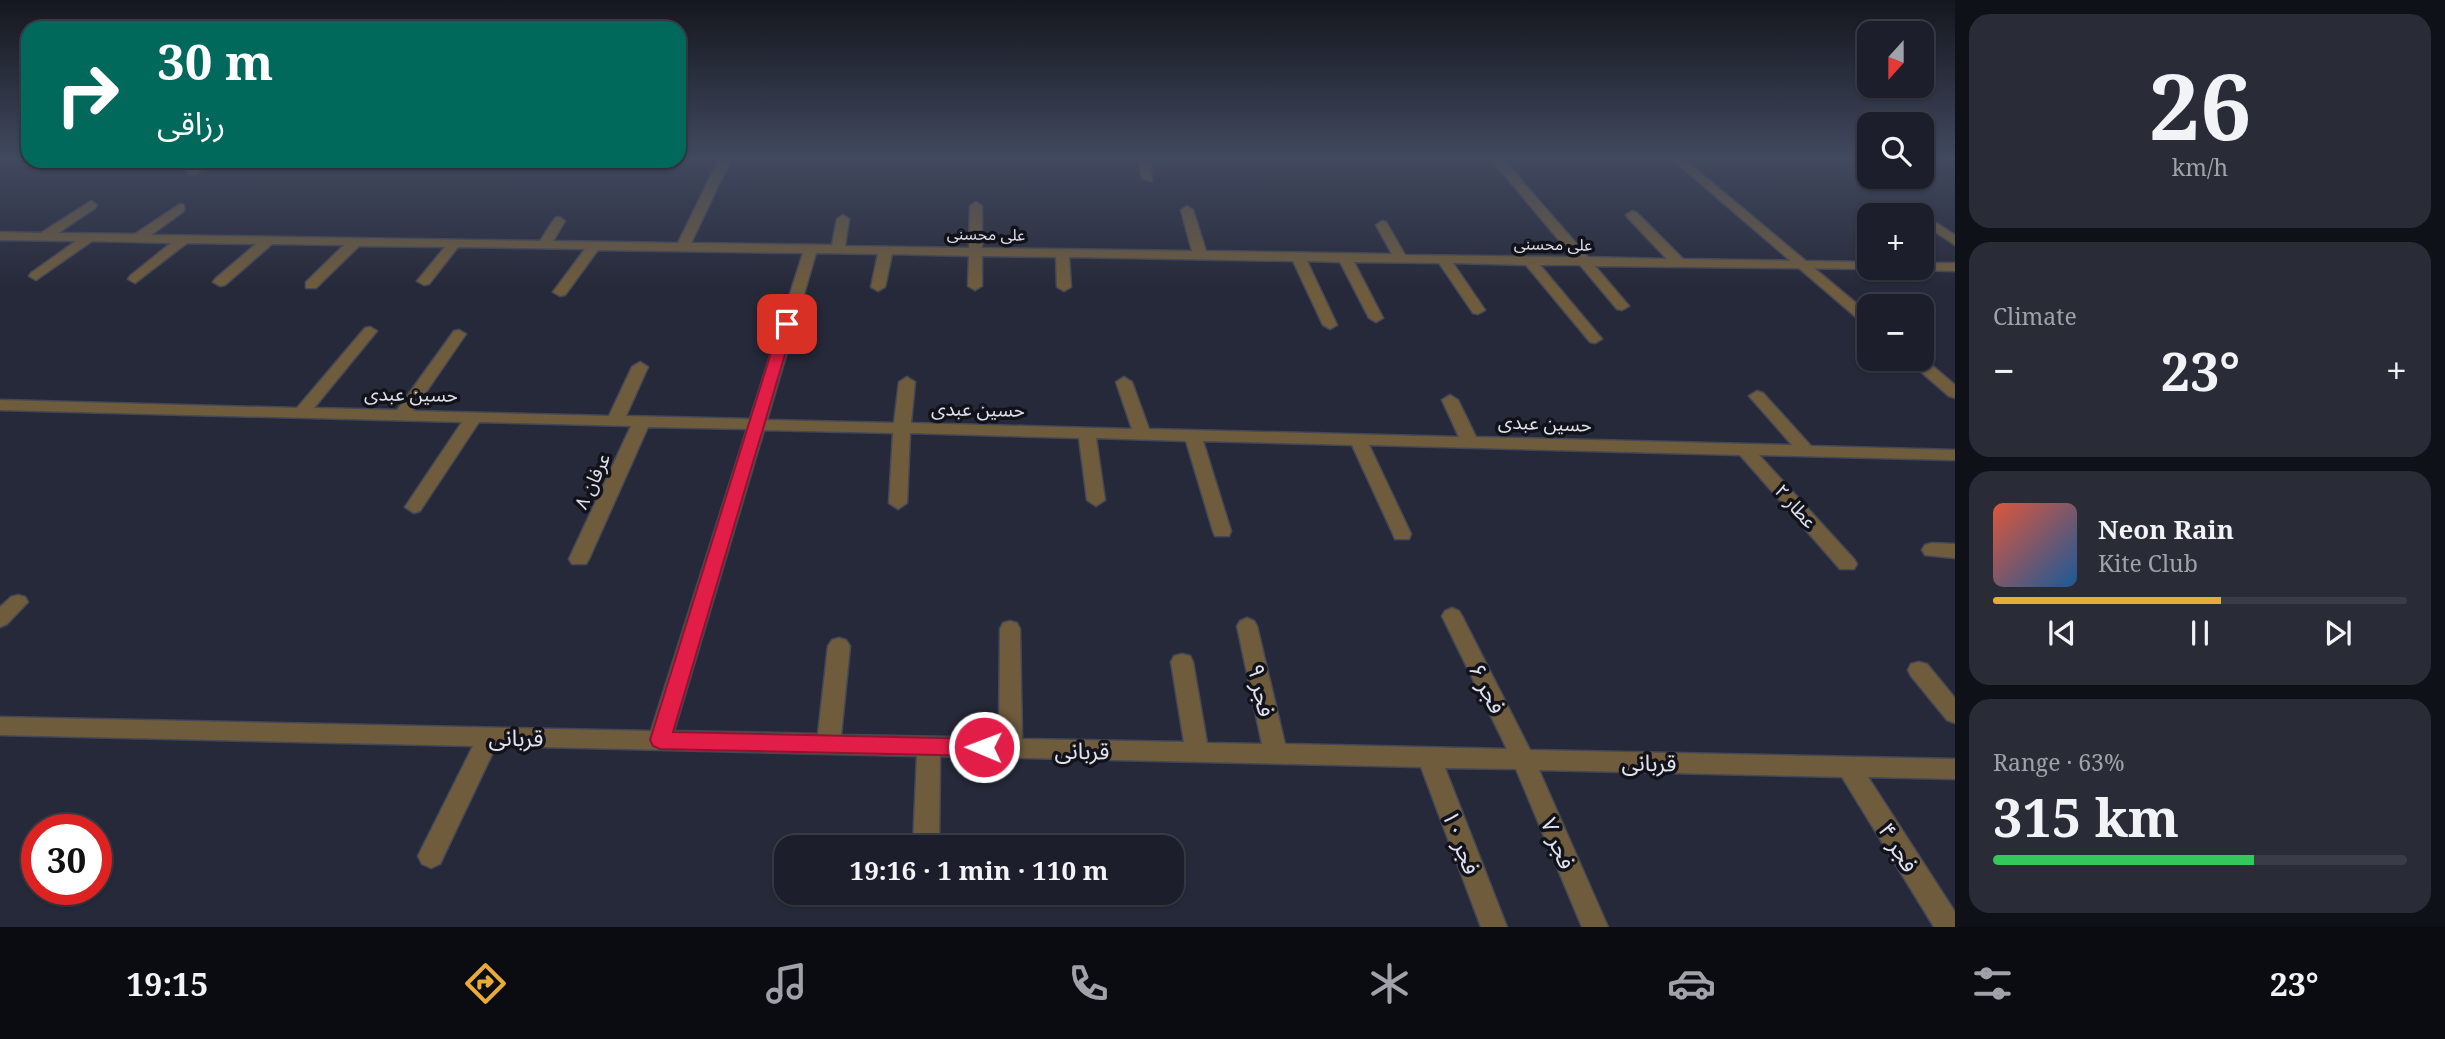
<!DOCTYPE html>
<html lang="en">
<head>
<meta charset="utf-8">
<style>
	body { margin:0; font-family:"Noto Serif","Noto Sans Arabic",serif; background:#292c37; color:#f1f3f6; height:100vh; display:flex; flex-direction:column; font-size:26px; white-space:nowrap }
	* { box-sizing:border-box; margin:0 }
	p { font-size:23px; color:#a0a2a9 }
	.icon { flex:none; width:38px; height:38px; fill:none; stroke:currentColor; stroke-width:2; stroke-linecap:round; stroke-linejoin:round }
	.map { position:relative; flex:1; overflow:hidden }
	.details { display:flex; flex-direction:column; gap:14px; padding:14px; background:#0f1118; width:490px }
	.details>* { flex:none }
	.top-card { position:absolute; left:21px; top:21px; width:665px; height:147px; border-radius:21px; box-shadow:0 2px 5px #0004,0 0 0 2px #3a3d47; background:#00695c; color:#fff; overflow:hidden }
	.needle { width:46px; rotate:201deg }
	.tools { position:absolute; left:1857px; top:21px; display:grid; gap:14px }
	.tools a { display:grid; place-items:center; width:77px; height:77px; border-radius:14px; background:#1c1f2b; box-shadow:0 2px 5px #0004,0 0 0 2px #3a3d47; font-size:35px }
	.speed { position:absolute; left:21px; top:814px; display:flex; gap:14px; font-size:35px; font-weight:700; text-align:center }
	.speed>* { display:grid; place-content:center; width:91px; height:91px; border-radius:50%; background:#1c1f2b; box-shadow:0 2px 5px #0004,0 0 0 2px #3a3d47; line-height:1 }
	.speed .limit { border:10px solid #d22; background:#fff; color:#111 }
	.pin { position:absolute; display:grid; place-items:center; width:60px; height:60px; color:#fff; margin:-30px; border-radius:14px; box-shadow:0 4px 10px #0006 }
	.me { position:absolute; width:77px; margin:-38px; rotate:271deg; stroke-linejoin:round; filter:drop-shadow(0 0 5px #0008) }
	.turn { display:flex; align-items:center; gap:24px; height:147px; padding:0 21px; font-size:32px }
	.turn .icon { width:91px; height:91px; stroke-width:2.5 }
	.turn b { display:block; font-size:49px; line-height:60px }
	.big { font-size:52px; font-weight:700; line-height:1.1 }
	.details .widget { flex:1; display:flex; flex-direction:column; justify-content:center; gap:10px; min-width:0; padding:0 24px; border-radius:21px; background:#292c37 }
	.details .dial { align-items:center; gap:0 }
	.dial b { font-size:91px; line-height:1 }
	.song { display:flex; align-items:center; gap:21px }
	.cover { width:84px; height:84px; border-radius:10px; background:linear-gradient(135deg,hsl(10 70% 55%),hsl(210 70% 35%)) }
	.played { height:7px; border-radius:4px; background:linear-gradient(90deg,#e8ab37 55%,#3a3d47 55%) }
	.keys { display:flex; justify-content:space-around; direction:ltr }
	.heat { display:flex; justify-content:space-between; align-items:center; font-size:38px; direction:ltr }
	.charge { height:10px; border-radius:5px; background:linear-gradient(90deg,#34c759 63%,#3a3d47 0) }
	.trip { position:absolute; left:774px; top:835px; width:410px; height:70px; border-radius:21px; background:#1c1f2b; box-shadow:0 2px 5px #0004,0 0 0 2px #3a3d47; font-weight:700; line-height:70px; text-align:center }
	.menu { display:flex; height:112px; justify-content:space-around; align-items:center; background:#0b0c11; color:#a0a2a9 }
	.menu .icon { width:49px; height:49px }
	.menu .selected { color:#e8ab37 }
	.menu b { font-size:32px; color:#f1f3f6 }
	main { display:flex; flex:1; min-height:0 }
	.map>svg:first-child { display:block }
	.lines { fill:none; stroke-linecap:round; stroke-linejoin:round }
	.minor-casing { stroke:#444756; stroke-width:3 }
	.tertiary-casing { stroke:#444756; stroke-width:3 }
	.minor { fill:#6f5c3d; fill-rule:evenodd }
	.tertiary { fill:#6f5c3d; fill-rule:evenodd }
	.route { fill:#e11d48; stroke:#92132f; stroke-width:2 }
	.labels { text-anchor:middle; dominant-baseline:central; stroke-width:7; stroke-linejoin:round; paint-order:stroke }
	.far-street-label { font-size:16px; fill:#e0e2ed; stroke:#11121a }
	.street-label { font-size:19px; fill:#e0e2ed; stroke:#11121a }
	.near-street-label { font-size:23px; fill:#e0e2ed; stroke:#11121a }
</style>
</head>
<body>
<main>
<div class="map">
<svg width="1955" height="927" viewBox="0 0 1955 927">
	<rect width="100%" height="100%" fill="#262939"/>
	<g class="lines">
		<g class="minor-casing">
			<g id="minor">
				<polygon points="719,159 731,159 691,243 832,245 837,219 843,215 849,219 845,246 969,248 970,206 976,202 982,206 982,248 1192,251 1181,210 1187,206 1193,210 1206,251 1392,254 1376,225 1382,221 1386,222 1405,255 1573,257 1491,159 1503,159 1588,257 1667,259 1628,218 1626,215 1632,211 1636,212 1683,259 1869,262 1869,268 1874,269 1595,266 1629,306 1622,310 1617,309 1580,265 1540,265 1602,339 1595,343 1590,342 1526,265 1453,263 1485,310 1478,314 1473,313 1439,263 1354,262 1383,318 1376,322 1369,318 1340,262 1307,261 1337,325 1330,329 1323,325 1293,261 1069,257 1071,287 1064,291 1057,287 1056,257 982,256 982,286 975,290 968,286 969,256 892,254 885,287 878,291 871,287 878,254 816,253 767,420 894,423 899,382 907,377 915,382 911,423 1132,429 1116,382 1124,377 1132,382 1149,429 1459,437 1442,400 1450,395 1458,400 1476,437 1792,445 1749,396 1757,391 1763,393 1811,446 1955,450 1955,460 1759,455 1854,559 1857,564 1854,569 1840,569 1740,455 1369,445 1411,534 1409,539 1395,539 1393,534 1352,445 1203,441 1231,531 1229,536 1215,536 1213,531 1186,441 1096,438 1105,500 1096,506 1087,500 1079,438 910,433 907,503 898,509 889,503 893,433 764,430 674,731 818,734 828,646 832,640 839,638 846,640 850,646 841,735 999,738 1000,629 1003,623 1010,621 1017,623 1020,629 1022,739 1184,742 1171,662 1174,656 1182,654 1190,656 1193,662 1207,743 1262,744 1237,626 1240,621 1247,618 1254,621 1257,626 1285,744 1507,749 1442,616 1445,611 1452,608 1459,611 1462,616 1530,750 1955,759 1955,779 1868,777 1955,912 1955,927 1934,927 1842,777 1539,770 1608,927 1582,927 1516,769 1445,768 1507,927 1481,927 1421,767 940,756 939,847 913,847 917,756 496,746 440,864 431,868 422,864 418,856 473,746 0,735 0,717 651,731 747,429 648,427 589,559 586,564 572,564 569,559 631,426 479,422 420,511 414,513 405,507 462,422 0,410 0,400 297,408 365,328 370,327 377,331 314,408 397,410 454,331 459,330 466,334 413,411 609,416 632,367 640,362 648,367 626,416 750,419 803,253 598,250 565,295 560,296 553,292 585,249 458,247 429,284 424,285 417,281 445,247 359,246 316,288 306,288 306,282 344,245 272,244 225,285 220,286 213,282 215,279 256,244 187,243 135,283 128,279 130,276 171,243 92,241 36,280 29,276 31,273 76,241 0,240 0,232 41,233 91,201 97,205 95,208 58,233 135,234 180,204 184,205 184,211 151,235 540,241 555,218 559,217 565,221 553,241 678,243"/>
				<polygon points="1139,159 1150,159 1152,181 1142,179"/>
				<polygon points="200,161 213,161 196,174 188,174 188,170"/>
				<polygon points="1922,214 1955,235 1955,245 1922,223 1922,215 1918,215"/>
				<polygon points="1922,263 1955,263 1955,271 1917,270 1916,268 1922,268"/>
				<polygon points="1932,543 1955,544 1955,558 1925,555 1922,550 1925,545"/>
				<polygon points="18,595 25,597 28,602 7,624 0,627 0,607 11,597"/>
				<polygon points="1919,662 1927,664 1955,698 1955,723 1947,720 1911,676 1908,670 1911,664"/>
				<polygon points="937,892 933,902 924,905 915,902 911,893"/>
			</g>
		</g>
		<g class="tertiary-casing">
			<g id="tertiary">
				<polygon points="1672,159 1684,159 1869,314 1869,325 1864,324"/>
				<polygon points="1922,357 1955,385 1955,398 1949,396 1906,359"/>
			</g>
		</g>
		<use href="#minor" class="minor"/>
		<use href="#tertiary" class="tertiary"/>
	</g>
	<linearGradient id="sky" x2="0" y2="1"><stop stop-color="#15171f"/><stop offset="0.55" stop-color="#41495f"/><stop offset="1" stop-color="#41495f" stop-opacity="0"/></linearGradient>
	<rect width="1955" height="288" fill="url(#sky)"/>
	<polygon class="route" points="787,320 794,324 673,732 984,739 991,741 995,747 991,754 984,756 660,749 653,746 650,740 780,324"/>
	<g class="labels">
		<g class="far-street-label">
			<text transform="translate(986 234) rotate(1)">علی محسنی</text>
			<text transform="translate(1553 244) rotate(1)">علی محسنی</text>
		</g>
		<g class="street-label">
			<text transform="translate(411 394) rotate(1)">حسین عبدی</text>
			<text transform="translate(978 409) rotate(1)">حسین عبدی</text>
			<text transform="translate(1545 423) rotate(2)">حسین عبدی</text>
			<text transform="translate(592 481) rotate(-65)">عرفان ۸</text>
			<text transform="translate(1796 506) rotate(48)">عطار ۲</text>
		</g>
		<g class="near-street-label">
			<text transform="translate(1488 688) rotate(63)">فجر ۶</text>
			<text transform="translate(1262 690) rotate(77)">فجر ۹</text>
			<text transform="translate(516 737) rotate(1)">قربانی</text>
			<text transform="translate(1082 750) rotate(1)">قربانی</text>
			<text transform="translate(1649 762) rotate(1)">قربانی</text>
			<text transform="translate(1462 842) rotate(69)">فجر ۱۰</text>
			<text transform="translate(1559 843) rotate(67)">فجر ۷</text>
			<text transform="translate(1899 847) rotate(58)">فجر ۴</text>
		</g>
	</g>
</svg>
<div class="tools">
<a><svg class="needle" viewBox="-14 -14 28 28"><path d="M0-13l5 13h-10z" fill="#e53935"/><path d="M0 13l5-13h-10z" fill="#a0a2a9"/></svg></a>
<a><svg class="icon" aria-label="search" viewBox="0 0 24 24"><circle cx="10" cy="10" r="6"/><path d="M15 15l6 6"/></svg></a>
<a>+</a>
<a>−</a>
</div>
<div class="speed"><div class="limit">30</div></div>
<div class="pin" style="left:787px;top:324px;background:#d93025"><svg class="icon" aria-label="arrive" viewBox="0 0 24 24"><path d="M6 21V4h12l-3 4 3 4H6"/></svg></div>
<svg class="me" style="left:984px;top:747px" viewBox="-20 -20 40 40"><circle r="17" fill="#e11d48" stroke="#fff" stroke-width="3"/><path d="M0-11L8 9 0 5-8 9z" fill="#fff"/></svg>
<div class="trip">19:16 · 1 min · 110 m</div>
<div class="top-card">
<div class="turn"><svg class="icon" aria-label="right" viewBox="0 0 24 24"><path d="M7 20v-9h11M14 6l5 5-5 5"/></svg><div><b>30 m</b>رزاقی</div></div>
</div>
</div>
<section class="details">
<div class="widget dial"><b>26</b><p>km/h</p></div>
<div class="widget"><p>Climate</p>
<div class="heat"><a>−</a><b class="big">23°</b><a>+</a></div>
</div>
<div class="widget">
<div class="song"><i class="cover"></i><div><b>Neon Rain</b><p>Kite Club</p></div></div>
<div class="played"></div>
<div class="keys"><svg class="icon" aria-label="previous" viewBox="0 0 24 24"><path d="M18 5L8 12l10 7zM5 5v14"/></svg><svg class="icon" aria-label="pause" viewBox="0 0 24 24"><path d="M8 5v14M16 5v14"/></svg><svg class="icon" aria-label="next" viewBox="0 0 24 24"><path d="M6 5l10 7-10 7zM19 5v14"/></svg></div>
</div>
<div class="widget"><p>Range · 63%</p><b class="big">315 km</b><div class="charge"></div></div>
</section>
</main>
<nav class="menu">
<b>19:15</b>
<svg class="icon selected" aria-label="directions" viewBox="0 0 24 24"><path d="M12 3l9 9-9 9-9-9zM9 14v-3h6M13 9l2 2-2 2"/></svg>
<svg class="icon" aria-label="music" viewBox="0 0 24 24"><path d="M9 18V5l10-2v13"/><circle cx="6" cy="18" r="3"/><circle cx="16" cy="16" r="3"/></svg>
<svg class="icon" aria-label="phone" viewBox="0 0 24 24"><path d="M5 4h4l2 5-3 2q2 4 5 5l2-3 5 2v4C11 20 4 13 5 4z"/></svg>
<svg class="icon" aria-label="climate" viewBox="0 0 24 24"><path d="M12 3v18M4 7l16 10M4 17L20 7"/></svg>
<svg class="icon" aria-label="car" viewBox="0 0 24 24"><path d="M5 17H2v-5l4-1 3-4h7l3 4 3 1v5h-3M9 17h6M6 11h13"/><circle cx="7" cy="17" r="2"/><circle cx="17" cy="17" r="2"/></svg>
<svg class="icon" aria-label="filters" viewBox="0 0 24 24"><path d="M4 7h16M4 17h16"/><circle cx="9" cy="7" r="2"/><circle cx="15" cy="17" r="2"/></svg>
<b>23°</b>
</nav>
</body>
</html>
